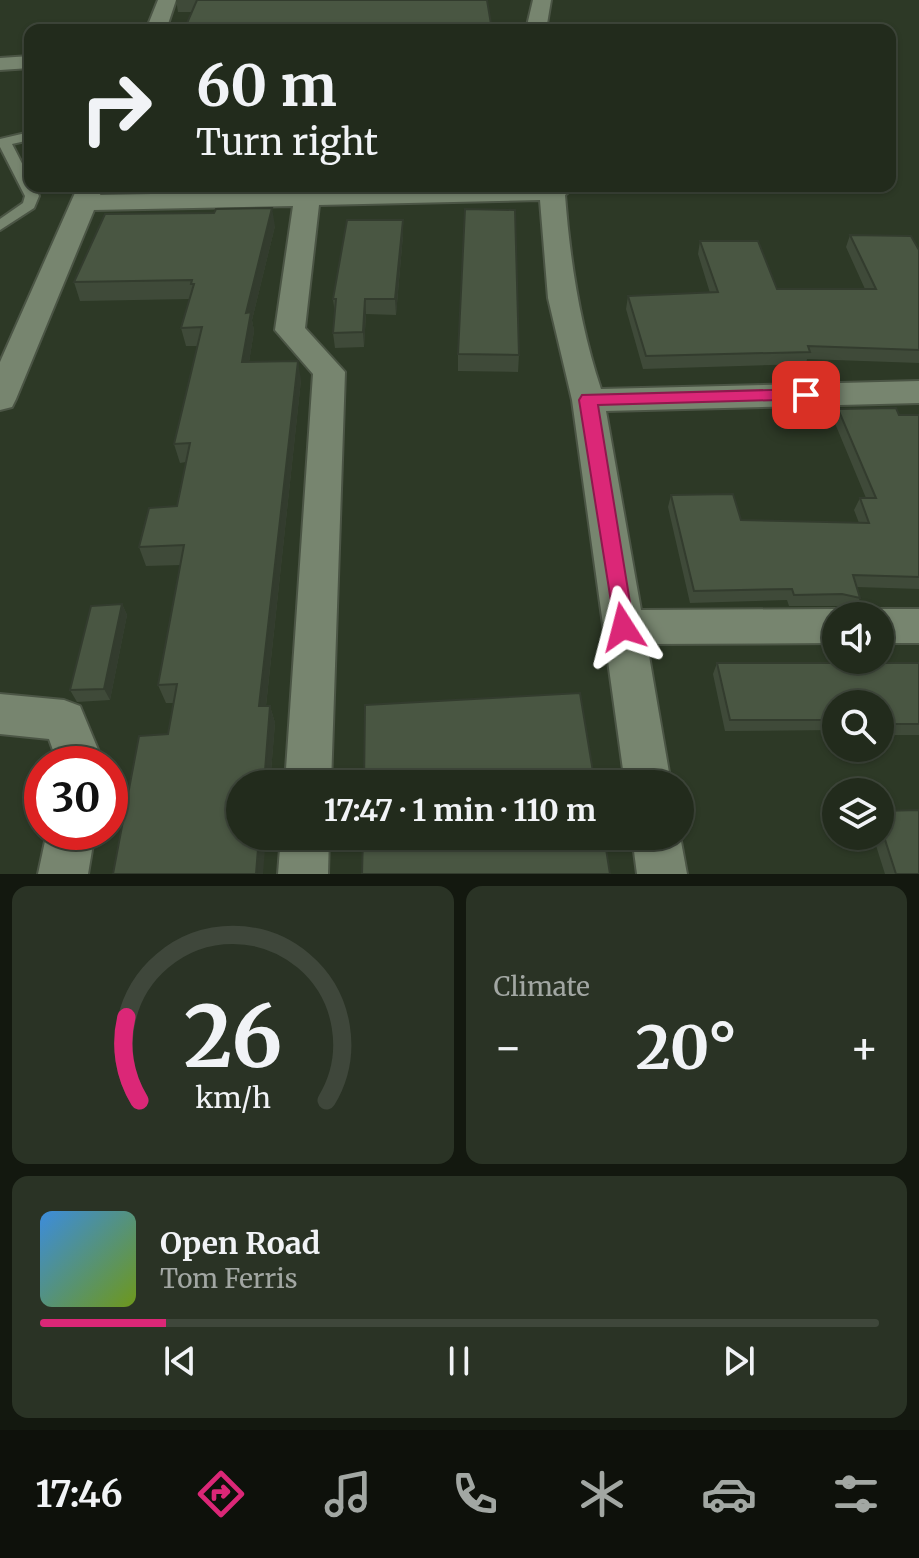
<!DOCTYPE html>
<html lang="en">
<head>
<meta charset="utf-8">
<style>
	body { margin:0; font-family:Merriweather,serif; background:#2a3325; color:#f1f3f6; height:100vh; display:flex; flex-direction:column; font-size:30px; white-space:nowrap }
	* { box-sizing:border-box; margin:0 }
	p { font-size:26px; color:#a2a7a3 }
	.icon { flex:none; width:44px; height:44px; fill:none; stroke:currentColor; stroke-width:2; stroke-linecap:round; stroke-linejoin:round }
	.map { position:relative; height:874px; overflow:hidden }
	.sheet { display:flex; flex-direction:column; gap:12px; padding:12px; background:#13180f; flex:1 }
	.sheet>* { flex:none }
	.hud { position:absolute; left:24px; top:24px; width:872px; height:168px; border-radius:16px; box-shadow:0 2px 6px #0004,0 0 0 2px #3f473b; background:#222b1c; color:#f1f3f6; overflow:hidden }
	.tools { position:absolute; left:822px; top:602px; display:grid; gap:16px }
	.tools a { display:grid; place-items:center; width:72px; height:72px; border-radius:50%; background:#222b1c; box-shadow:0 2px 6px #0004,0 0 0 2px #3f473b; font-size:40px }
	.speed { position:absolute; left:24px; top:746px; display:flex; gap:16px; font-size:40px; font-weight:700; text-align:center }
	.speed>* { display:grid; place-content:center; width:104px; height:104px; border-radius:50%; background:#222b1c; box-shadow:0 2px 6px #0004,0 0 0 2px #3f473b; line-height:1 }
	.speed .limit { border:12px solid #d22; background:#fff; color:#111 }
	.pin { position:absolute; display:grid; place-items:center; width:68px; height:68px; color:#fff; margin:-34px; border-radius:16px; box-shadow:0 4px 12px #0006 }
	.me { position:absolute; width:88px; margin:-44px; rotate:351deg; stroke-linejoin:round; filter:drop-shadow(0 0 6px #0008) }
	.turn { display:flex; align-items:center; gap:28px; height:168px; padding:0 40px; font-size:36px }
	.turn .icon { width:104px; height:104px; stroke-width:2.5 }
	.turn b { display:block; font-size:56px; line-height:68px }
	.big { font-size:60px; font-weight:700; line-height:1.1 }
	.sheet .widget { flex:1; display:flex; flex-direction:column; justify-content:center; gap:12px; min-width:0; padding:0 28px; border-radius:16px; background:#2a3325 }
	.sheet .dial { align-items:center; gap:0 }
	.dial svg { height:208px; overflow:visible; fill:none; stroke:#3f473b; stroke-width:7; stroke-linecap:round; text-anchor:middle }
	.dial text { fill:#f1f3f6; stroke:none }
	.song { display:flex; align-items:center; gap:24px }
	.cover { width:96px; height:96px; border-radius:12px; background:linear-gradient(135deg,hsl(210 70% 55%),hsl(80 70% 35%)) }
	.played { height:8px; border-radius:4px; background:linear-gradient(90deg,#db2777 15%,#3f473b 15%) }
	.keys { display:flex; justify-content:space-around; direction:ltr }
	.heat { display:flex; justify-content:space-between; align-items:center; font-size:44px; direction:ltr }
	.sheet .tiles { flex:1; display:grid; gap:12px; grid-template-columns:1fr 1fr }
	.widget:last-child { grid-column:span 2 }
	.trip { position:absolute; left:226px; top:770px; width:468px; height:80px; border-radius:40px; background:#222b1c; box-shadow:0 2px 6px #0004,0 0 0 2px #3f473b; font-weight:700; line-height:80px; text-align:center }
	.tab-bar { display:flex; height:128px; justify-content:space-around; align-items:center; background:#0e110b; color:#a2a7a3 }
	.tab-bar .icon { width:56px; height:56px }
	.tab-bar .active { color:#db2777 }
	.tab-bar b { font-size:36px; color:#f1f3f6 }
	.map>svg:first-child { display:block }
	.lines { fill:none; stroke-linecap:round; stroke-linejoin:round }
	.lane-casing { stroke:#4b5545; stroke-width:4 }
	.street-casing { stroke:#4b5545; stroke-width:4 }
	.lane { fill:#77856f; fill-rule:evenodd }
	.street { fill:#77856f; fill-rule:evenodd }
	.wall { fill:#3f4a39 }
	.shaded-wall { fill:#333c2e }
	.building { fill:#495642; stroke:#333c2e; stroke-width:2 }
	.route { fill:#db2777; stroke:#8e194d; stroke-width:2 }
</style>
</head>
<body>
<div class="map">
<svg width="919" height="874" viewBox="0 0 919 874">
	<rect width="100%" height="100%" fill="#2d3926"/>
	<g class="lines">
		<g class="lane-casing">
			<polygon id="lane" points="30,132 30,140 12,144 30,179 30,186 34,186 39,196 34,208 0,230 0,219 23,203 25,196 0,147 0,139"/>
		</g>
		<g class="street-casing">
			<g id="street">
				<polygon points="158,0 176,0 166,30 146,30"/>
				<polygon points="533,0 551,0 546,30 526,30"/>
				<polygon points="30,56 30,68 0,70 0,58"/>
				<path d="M 78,186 L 104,186 L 100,195 L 576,186 L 565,195 C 570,261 580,326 601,389 L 919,381 L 919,403 L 606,411 L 641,610 L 836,609 L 851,616 L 836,616 L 836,643 L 647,644 L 671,784 L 625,784 L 572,400 L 548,298 L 540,200 L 319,205 L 305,328 L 345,372 L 331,784 L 285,784 L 313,374 L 275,330 L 293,206 L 94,210 L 16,399 L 12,407 L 0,410 L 0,362 Z"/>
				<polygon points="880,609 919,609 919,643 880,643 880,616 865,616"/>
				<polygon points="0,694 64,700 80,706 104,764 58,764 49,739 0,734"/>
				<polygon points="47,832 95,832 88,874 38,874"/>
				<polygon points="281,836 329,836 328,874 278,874"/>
				<polygon points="632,836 680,836 687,874 637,874"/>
			</g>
		</g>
		<use href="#lane" class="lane"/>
		<use href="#street" class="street"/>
	</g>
	<g class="wall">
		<polygon points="176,0 487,0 192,12 178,12"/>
		<polygon points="214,213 275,226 252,320 254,331 249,362 301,380 266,706 270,706 275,723 270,784 240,784 168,734 174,703 166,703 158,685 181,565 146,566 139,547 177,506 186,462 180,463 174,444 197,346 186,346 181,328 190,299 80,301 74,282"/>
		<polygon points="403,220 403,235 396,315 366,314 364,347 335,348 333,333 335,314 333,299"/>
		<polygon points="850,235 919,250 919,363 807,359 806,364 643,369 626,309 628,296 710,293 698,254 700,241 777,289 865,289 846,247"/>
		<polygon points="458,354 519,355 518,372 458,371"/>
		<polygon points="838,409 899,415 919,415 919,589 857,587 860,598 855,609 836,606 789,606 787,600 690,603 668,507 671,495 741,520 859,523 854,510 860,498 866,498 834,421"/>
		<polygon points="122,604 127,615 110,700 77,702 70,690"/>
		<polygon points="717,663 919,663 919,735 880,735 880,704 836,704 836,734 835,730 725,731 713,674"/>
		<polygon points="880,811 919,874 885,874 873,836 880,836"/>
	</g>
	<g class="shaded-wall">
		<polygon points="272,208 275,226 252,320 254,331 246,381 242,362 246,313"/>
		<polygon points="403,220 403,235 396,315 395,299"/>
		<polygon points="365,299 366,314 364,347 363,332"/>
		<polygon points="298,361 301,380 264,724 259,706"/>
		<polygon points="122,604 127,615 110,700 104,689"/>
		<polygon points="270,706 275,723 270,784 264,784"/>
		<polygon points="259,836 266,836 263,874 256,874"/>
	</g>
	<g class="building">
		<polygon points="197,0 487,0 492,30 184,30"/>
		<polygon points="272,208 246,313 251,312 242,362 298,361 259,706 270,706 264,784 240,784 240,836 259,836 256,874 113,874 139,736 168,734 177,684 158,685 184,545 139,547 149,508 177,506 190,443 174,444 202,327 181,328 194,284 191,284 192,280 74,282 105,214 214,213 216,209"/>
		<polygon points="465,209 515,210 519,355 458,354"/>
		<polygon points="347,220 403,220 395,299 365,299 363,332 333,333 336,299 333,299"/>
		<polygon points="850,235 911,236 919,250 919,350 808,346 810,352 646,356 628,296 718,292 700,241 758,241 777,289 876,289"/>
		<polygon points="896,408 899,415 919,415 919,577 853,575 860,598 842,594 794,595 792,589 694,591 671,495 733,494 741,520 869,523 860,498 876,498 838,409"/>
		<polygon points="122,604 104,689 70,690 91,606"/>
		<polygon points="717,663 919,663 919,724 880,724 880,704 836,704 836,720 730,720"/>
		<polygon points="580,693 595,784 364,784 365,705"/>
		<polygon points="919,810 919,874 896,874 880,824 880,811"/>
		<polygon points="363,836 604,836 610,874 362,874"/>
	</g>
	<polygon class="route" points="806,389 812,390 814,395 812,399 598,405 634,627 631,633 623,636 616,633 579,400 582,395"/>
</svg>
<div class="tools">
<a><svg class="icon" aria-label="sound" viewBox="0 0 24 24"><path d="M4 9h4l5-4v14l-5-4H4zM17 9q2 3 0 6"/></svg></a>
<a><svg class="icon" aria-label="search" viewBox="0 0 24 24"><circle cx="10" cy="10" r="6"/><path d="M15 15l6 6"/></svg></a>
<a><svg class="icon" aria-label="layers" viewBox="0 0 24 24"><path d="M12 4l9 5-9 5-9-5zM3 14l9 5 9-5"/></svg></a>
</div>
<div class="speed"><div class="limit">30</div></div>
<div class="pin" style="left:806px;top:395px;background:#d93025"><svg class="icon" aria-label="arrive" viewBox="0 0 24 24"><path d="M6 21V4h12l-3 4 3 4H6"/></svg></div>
<svg class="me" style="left:623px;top:627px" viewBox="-20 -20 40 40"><path d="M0-17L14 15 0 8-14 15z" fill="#db2777" stroke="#fff" stroke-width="4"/></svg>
<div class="trip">17:47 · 1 min · 110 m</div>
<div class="hud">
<div class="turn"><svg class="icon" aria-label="right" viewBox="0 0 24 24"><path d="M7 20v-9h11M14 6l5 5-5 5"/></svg><div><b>60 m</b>Turn right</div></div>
</div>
</div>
<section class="sheet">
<div class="tiles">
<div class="widget dial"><svg viewBox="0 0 100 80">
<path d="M14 69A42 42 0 1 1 86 69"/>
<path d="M14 69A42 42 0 0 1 9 37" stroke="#db2777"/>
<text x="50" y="56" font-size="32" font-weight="700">26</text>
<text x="50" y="72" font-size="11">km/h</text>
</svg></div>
<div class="widget"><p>Climate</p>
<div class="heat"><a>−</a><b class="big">20°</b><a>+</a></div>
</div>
<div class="widget">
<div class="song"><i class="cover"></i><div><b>Open Road</b><p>Tom Ferris</p></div></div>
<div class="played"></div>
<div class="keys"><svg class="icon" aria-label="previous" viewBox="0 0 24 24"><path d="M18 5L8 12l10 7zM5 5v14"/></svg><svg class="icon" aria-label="pause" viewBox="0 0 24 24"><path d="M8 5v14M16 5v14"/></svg><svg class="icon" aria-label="next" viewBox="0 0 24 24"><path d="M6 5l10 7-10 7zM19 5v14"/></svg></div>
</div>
</div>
</section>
<nav class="tab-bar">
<b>17:46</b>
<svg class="icon active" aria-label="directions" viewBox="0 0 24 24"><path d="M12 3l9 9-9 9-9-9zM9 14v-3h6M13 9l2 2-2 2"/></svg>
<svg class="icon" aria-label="music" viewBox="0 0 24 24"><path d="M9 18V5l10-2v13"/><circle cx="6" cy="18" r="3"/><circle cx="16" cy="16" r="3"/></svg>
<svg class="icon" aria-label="phone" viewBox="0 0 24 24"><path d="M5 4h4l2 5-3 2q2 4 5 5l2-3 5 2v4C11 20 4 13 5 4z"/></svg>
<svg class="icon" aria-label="climate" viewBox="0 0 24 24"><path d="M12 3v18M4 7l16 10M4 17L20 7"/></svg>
<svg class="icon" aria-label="car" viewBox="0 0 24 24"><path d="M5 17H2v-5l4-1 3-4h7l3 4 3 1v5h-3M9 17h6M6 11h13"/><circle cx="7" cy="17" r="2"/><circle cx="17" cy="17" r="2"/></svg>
<svg class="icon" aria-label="filters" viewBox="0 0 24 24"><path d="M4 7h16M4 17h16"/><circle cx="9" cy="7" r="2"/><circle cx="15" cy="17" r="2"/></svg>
</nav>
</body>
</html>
